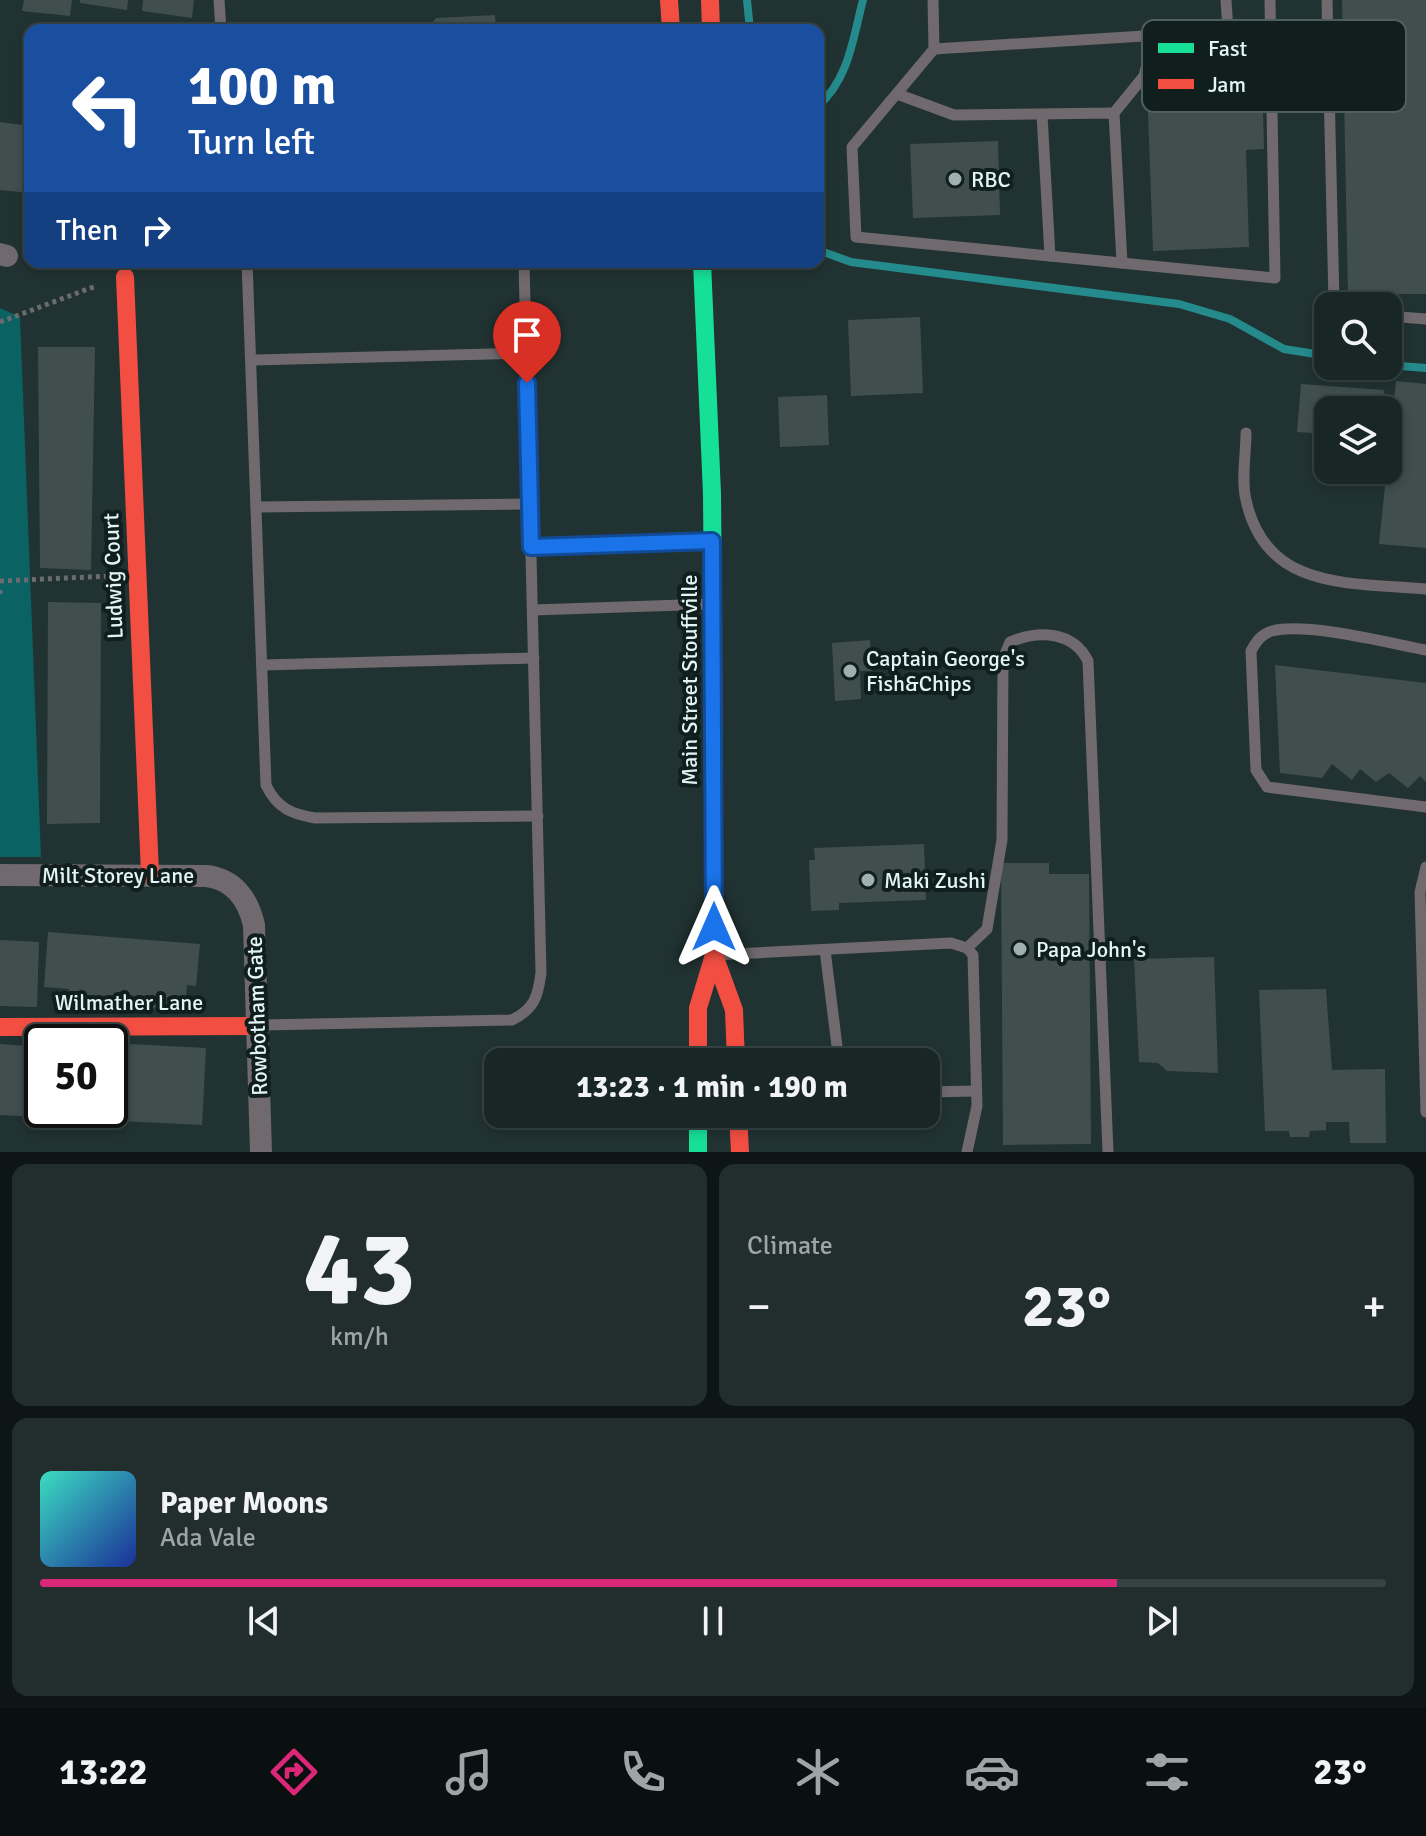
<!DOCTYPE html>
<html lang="en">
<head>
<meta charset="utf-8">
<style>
	body { margin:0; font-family:Signika,sans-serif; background:#222e2e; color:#f1f3f6; height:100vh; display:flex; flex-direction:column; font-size:30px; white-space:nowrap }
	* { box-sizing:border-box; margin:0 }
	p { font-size:26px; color:#9fa5a7 }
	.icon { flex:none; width:44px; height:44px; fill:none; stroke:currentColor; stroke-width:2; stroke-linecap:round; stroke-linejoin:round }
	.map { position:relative; height:1152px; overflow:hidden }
	.drawer { display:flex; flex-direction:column; gap:12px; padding:12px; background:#0e1515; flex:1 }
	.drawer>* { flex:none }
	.hud { position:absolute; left:24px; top:24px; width:800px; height:244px; border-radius:16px; box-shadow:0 4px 12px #0003,0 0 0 2px #374343; background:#1a4fa0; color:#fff; overflow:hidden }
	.tools { position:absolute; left:1314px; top:292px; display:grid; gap:16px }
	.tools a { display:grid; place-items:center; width:88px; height:88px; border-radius:16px; background:#192626; box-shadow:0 4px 12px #0003,0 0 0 2px #374343; font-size:40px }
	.speed { position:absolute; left:24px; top:1024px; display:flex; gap:16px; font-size:40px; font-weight:700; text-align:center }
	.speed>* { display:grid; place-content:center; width:104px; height:104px; border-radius:50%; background:#192626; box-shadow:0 4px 12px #0003,0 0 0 2px #374343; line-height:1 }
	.speed .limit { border:4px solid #111; border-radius:12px; background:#fff; color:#111 }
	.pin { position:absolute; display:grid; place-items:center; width:68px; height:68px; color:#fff; margin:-82px -34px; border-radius:50% 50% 50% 0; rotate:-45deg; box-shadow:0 0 8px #0007 }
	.pin .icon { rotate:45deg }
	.me { position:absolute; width:88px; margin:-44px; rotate:0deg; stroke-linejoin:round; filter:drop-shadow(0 0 6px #0008) }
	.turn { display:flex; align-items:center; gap:28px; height:168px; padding:0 32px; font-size:36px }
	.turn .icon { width:104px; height:104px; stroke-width:2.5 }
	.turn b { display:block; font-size:56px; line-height:68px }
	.then { display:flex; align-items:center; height:76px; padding:0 32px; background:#0003; gap:16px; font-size:30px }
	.big { font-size:60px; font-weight:700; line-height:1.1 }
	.drawer .widget { flex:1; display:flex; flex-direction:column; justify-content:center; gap:12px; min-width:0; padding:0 28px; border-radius:16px; background:#222e2e }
	.drawer .dial { align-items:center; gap:0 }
	.dial b { font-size:104px; line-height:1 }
	.song { display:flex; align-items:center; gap:24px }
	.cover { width:96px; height:96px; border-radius:12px; background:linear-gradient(135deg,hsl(170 70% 55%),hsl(230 70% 35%)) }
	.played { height:8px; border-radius:4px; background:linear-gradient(90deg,#db2777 80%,#374343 80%) }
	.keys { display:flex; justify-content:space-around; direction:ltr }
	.heat { display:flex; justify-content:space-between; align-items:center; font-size:44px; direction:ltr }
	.drawer .tiles { flex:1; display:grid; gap:12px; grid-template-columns:1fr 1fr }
	.widget:last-child { grid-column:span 2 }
	.trip { position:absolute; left:484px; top:1048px; width:456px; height:80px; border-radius:16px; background:#192626; box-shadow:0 4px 12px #0003,0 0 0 2px #374343; font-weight:700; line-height:80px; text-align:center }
	.tabs { display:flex; height:128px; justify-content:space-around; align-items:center; background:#0a0f0f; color:#9fa5a7 }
	.tabs .icon { width:56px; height:56px }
	.tabs .active { color:#db2777 }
	.tabs b { font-size:36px; color:#f1f3f6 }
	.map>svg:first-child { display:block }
	.green { fill:#0b6263 }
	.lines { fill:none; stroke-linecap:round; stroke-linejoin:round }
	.stream { stroke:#248a8b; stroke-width:8 }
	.building { fill:#404e4e }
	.path { stroke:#6a6b6d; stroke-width:5; stroke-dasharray:4 4; stroke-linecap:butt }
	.lane { stroke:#70696d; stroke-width:11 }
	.street { stroke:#70696d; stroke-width:22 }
	.fast { stroke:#16e098; stroke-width:18 }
	.jam { stroke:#f24e42; stroke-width:18 }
	.route-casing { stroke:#114b97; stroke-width:20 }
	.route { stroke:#1a73e8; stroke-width:14 }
	.poi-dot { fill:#9eb0b0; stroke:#101e1e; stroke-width:3 }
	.labels { text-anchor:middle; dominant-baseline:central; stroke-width:8; stroke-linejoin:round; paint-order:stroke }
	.poi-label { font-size:22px; fill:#e2f4f4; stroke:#101e1e; text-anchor:start }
	.street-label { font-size:22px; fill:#e2f4f4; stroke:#101e1e }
	.key { fill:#101e1e; stroke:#4f5e5e; stroke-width:2 }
	.key-label { font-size:22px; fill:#e2f4f4 }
</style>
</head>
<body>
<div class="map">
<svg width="1426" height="1152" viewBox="0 0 1426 1152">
	<rect width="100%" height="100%" fill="#213232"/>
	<polygon class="green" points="0,308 20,317 41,857 0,857"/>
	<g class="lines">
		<g class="stream">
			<polyline points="747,0 750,30"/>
			<path d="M 818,106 C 849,79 853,38 863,0"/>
			<polyline points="818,250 851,262 1179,304 1230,319 1284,349 1328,356"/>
			<polyline points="1388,365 1426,368"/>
		</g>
	</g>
	<g class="building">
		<polygon points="24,0 72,0 70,16 22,11"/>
		<polygon points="80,0 128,0 127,10 80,3"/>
		<polygon points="143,0 194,0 192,18 142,11"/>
		<polygon points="1342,0 1426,0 1426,294 1348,294"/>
		<polygon points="495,15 496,30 427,30 436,18"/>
		<polygon points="1261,37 1264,149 1246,150 1249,247 1153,251 1147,85 1161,84 1160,60 1172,59 1171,40"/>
		<polygon points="0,122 30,126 30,193 0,190"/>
		<polygon points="998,141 1000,215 913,218 910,144"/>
		<polygon points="920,317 923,393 851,396 848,320"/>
		<polygon points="38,347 95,347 91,570 40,568"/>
		<polygon points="1396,381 1426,384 1426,548 1379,544"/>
		<polygon points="1301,384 1384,390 1382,410 1328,410 1328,434 1297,432"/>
		<polygon points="827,395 829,445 780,447 778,397"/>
		<polygon points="48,602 101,603 100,823 47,824"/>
		<polygon points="870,640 872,671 860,671 861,699 835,701 832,643"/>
		<polygon points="1275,665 1426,683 1426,782 1420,776 1408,788 1389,773 1376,782 1360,769 1352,780 1332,764 1322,778 1280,773"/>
		<polygon points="924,844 926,900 839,903 839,910 811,911 809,860 815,860 814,848"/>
		<polygon points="1001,863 1049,863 1049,874 1089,874 1091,1144 1003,1145"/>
		<polygon points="48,932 200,944 196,986 187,985 185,1011 68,1001 69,989 44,987"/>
		<polygon points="0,940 39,942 37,1007 0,1006"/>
		<polygon points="1214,957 1218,1073 1167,1071 1158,1063 1139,1062 1134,959"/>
		<polygon points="1326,989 1332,1070 1385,1069 1386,1143 1350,1143 1349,1122 1326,1122 1326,1130 1310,1131 1309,1137 1290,1137 1289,1131 1265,1131 1259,990"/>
		<polygon points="110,1043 206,1048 202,1125 0,1115 0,1044 42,1047 42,1110 110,1110"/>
	</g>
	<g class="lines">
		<g class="path">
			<polyline points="0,322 96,286"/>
			<polyline points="0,581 111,576"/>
			<polyline points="0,590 0,595"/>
		</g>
		<g class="lane">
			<polyline points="219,0 221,30"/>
			<polyline points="933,0 934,49 852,147 856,237 1275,278 1270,0"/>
			<polyline points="1226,0 1228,31"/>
			<polyline points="1327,0 1334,302 1340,306"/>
			<polyline points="934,49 1272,28"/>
			<polyline points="897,94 954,115 1114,113 1122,263"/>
			<polyline points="1114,113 1144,76 1154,35"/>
			<polyline points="1042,115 1050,256"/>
			<path d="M 247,262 L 266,785 C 277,808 291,814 315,818 L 538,816"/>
			<polyline points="1388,316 1426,319"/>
			<polyline points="251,360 527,353"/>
			<path d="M 1246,433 C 1246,454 1241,480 1246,500 C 1266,592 1352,582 1426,589"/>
			<polyline points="256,507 530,504"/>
			<polyline points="531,547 711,541"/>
			<polyline points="533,610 712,604"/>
			<path d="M 1426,650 C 1389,643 1307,622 1272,631 C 1261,634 1256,642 1251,651 L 1256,770 L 1267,787 L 1426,807"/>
			<polyline points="262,665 534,658"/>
			<polyline points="1426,867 1420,892 1426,1112"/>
			<path d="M 967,948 L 987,929 L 1002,840 L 1003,659 L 1010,642 C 1039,630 1073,631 1088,661 L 1108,1152"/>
			<polyline points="825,950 839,1062"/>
			<polyline points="715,955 951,943 967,948 973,955 977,1106 967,1152"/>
			<path d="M 263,1025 L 512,1020 C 534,1009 538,997 541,973 L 524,262"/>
			<polyline points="926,1092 976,1091"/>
		</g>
		<g class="street">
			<polyline points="0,254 7,256"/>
			<path d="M 0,875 L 206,876 C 234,879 248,899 254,925 L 261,1152"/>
		</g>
		<g class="fast">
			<polyline points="702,262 712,494 713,612"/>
			<polyline points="698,1114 698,1152"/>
		</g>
		<g class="jam">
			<polyline points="669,0 671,30"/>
			<polyline points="710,0 711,30"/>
			<polyline points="125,277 150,874"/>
			<polyline points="714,955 734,1010 736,1062"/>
			<polyline points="0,1027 259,1026"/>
			<polyline points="698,1062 698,1008 714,955 713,612"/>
			<polyline points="738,1114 740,1152"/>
		</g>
	</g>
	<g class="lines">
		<g class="route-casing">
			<polyline id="route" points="527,383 531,547 712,541 714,927"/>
		</g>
		<use href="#route" class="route"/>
	</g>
	<g class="poi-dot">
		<circle cx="955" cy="179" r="8"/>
		<circle cx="850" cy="671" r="8"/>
		<circle cx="868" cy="880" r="8"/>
		<circle cx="1020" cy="949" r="8"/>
	</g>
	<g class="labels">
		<g class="poi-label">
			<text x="971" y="179">RBC</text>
			<text x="866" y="658">Captain George's<tspan x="866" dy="25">Fish&amp;Chips</tspan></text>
			<text x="884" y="880">Maki Zushi</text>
			<text x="1036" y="949">Papa John's</text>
		</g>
		<g class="street-label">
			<text transform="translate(113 576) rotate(-92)">Ludwig Court</text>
			<text transform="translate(689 680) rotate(-90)">Main Street Stouffville</text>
			<text x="118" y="875">Milt Storey Lane</text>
			<text x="129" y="1002">Wilmather Lane</text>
			<text transform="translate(257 1016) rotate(-92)">Rowbotham Gate</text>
		</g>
	</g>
	<rect x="1142" y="20" width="264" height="92" rx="12" class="key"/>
	<rect x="1158" y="43" width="36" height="10" fill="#16e098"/>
	<rect x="1158" y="79" width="36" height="10" fill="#f24e42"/>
	<g class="key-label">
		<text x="1208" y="56">Fast</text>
		<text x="1208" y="92">Jam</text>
	</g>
</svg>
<div class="tools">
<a><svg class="icon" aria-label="search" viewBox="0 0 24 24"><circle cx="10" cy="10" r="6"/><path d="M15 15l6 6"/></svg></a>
<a><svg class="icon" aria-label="layers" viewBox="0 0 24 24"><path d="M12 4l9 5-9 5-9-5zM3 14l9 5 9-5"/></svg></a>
</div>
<div class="speed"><div class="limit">50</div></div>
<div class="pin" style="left:527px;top:383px;background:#d93025"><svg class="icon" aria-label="arrive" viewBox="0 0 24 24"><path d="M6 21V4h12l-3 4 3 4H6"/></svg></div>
<svg class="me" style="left:714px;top:927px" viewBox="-20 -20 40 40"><path d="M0-17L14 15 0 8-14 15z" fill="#1a73e8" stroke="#fff" stroke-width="4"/></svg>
<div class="trip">13:23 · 1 min · 190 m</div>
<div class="hud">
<div class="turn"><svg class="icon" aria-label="left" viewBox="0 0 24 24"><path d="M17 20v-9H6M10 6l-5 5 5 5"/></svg><div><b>100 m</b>Turn left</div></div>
<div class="then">Then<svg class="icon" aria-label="right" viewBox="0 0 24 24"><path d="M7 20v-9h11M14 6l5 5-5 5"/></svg></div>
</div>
</div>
<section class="drawer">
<div class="tiles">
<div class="widget dial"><b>43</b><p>km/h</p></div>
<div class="widget"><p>Climate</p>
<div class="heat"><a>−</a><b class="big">23°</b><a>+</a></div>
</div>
<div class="widget">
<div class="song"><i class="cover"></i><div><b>Paper Moons</b><p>Ada Vale</p></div></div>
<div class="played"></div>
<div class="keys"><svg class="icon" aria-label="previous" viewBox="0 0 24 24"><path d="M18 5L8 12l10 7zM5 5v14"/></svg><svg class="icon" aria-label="pause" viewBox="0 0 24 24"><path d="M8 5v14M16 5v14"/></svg><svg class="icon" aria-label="next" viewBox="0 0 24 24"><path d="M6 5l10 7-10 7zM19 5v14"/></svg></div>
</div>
</div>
</section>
<nav class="tabs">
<b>13:22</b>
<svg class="icon active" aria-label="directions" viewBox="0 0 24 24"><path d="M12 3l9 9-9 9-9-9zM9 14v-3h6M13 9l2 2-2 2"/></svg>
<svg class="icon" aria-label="music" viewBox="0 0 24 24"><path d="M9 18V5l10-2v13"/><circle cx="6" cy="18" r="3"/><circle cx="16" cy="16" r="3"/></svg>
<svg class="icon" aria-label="phone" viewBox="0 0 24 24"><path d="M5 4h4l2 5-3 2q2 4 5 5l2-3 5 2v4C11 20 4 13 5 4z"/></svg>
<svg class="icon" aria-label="climate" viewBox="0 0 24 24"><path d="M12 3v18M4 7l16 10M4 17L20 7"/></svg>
<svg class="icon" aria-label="car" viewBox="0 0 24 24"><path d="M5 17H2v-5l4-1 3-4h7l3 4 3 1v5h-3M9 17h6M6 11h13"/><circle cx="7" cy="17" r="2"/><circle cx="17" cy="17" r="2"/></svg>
<svg class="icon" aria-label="filters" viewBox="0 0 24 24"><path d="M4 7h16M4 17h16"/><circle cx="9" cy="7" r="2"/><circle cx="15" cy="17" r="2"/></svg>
<b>23°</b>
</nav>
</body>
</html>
